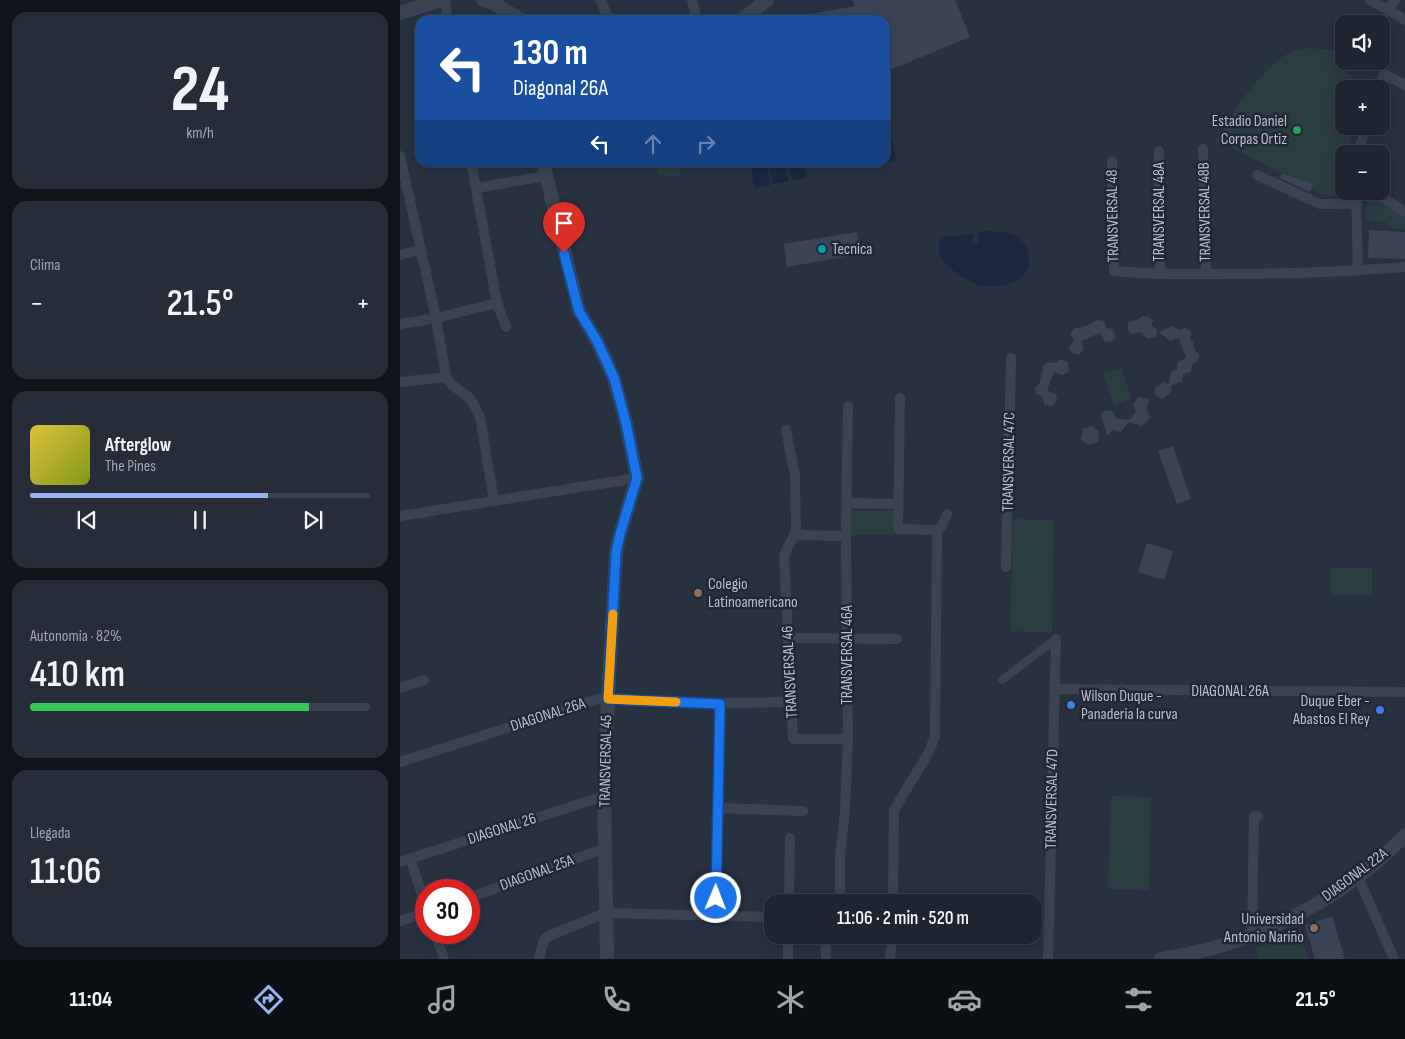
<!DOCTYPE html>
<html lang="es">
<head>
<meta charset="utf-8">
<style>
	body { margin:0; font-family:"Sofia Sans Condensed",sans-serif; background:#262d38; color:#f1f3f6; height:100vh; display:flex; flex-direction:column; font-size:19px; white-space:nowrap }
	* { box-sizing:border-box; margin:0 }
	p { font-size:16px; color:#a1a5ab }
	.icon { flex:none; width:28px; height:28px; fill:none; stroke:currentColor; stroke-width:2; stroke-linecap:round; stroke-linejoin:round }
	.map { position:relative; flex:1; overflow:hidden }
	.side { display:flex; flex-direction:column; gap:12px; padding:12px; background:#10141a; width:400px }
	.side>* { flex:none }
	.guide { position:absolute; left:15px; top:15px; width:475px; height:152px; border-radius:15px; box-shadow:0 2px 12px #0003,0 0 0 1px #3c424c; background:#1a4fa0; color:#fff; overflow:hidden }
	.buttons { position:absolute; left:935px; top:15px; display:grid; gap:10px }
	.buttons a { display:grid; place-items:center; width:55px; height:55px; border-radius:10px; background:#1e2530; box-shadow:0 2px 12px #0003,0 0 0 1px #3c424c; font-size:25px }
	.speed { position:absolute; left:15px; top:879px; display:flex; gap:10px; font-size:25px; font-weight:700; text-align:center }
	.speed>* { display:grid; place-content:center; width:65px; height:65px; border-radius:50%; background:#1e2530; box-shadow:0 2px 12px #0003,0 0 0 1px #3c424c; line-height:1 }
	.speed .limit { border:8px solid #d22; background:#fff; color:#111 }
	.pin { position:absolute; display:grid; place-items:center; width:42px; height:42px; color:#fff; margin:-51px -21px; border-radius:50% 50% 50% 0; rotate:-45deg; box-shadow:0 0 5px #0007 }
	.pin .icon { rotate:45deg }
	.me { position:absolute; width:55px; margin:-28px; rotate:1deg; stroke-linejoin:round; filter:drop-shadow(0 0 4px #0008) }
	.turn { display:flex; align-items:center; gap:18px; height:105px; padding:0 15px; font-size:22px }
	.turn .icon { width:65px; height:65px; stroke-width:2.5 }
	.turn b { display:block; font-size:35px; line-height:42px }
	.lanes { display:flex; align-items:center; height:48px; padding:0 15px; background:#0003; justify-content:center; gap:25px; direction:ltr }
	.lanes .off { opacity:.35 }
	.big { font-size:38px; font-weight:600; line-height:1.1 }
	.side .tile { flex:1; display:flex; flex-direction:column; justify-content:center; gap:8px; min-width:0; padding:0 18px; border-radius:15px; background:#262d38 }
	.side .dial { align-items:center; gap:0 }
	.dial b { font-size:65px; line-height:1 }
	.song { display:flex; align-items:center; gap:15px }
	.cover { width:60px; height:60px; border-radius:8px; background:linear-gradient(135deg,hsl(50 70% 55%),hsl(70 70% 35%)) }
	.played { height:5px; border-radius:2px; background:linear-gradient(90deg,#97b3f1 70%,#3c424c 70%) }
	.keys { display:flex; justify-content:space-around; direction:ltr }
	.heat { display:flex; justify-content:space-between; align-items:center; font-size:28px; direction:ltr }
	.charge { height:8px; border-radius:4px; background:linear-gradient(90deg,#34c759 82%,#3c424c 0) }
	.trip { position:absolute; left:364px; top:894px; width:278px; height:50px; border-radius:15px; background:#1e2530; box-shadow:0 2px 12px #0003,0 0 0 1px #3c424c; font-weight:600; line-height:50px; text-align:center }
	.menu { display:flex; height:80px; justify-content:space-around; align-items:center; background:#0c0f13; color:#a1a5ab }
	.menu .icon { width:35px; height:35px }
	.menu .selected { color:#97b3f1 }
	.menu b { font-size:22px; color:#f1f3f6 }
	main { display:flex; flex:1; min-height:0 }
	.map>svg:first-child { display:block }
	.green { fill:#2a3d41 }
	.water { fill:#1c273e }
	.building { fill:#3b4456 }
	.lines { fill:none; stroke-linecap:round; stroke-linejoin:round }
	.pedestrian { stroke:#3c4350; stroke-width:8 }
	.minor { stroke:#3c4350; stroke-width:10 }
	.tertiary { stroke:#3c4350; stroke-width:14 }
	.route-casing { stroke:#114b97; stroke-width:12 }
	.route { stroke:#1a73e8; stroke-width:9 }
	.slow { stroke:#f59e0b; stroke-width:9 }
	.leisure-dot { fill:#2e9e5b; stroke:#212835; stroke-width:2 }
	.culture-dot { fill:#0f9aa8; stroke:#212835; stroke-width:2 }
	.education-dot { fill:#8d6e63; stroke:#212835; stroke-width:2 }
	.shop-dot { fill:#3f7fe0; stroke:#212835; stroke-width:2 }
	.labels { text-anchor:middle; dominant-baseline:central; stroke-width:5; stroke-linejoin:round; paint-order:stroke }
	.poi-label { font-size:16px; fill:#b9beca; stroke:#212835; text-anchor:end }
	.street-label { font-size:16px; fill:#b9beca; stroke:#212835 }
</style>
</head>
<body>
<main>
<section class="side">
<div class="tile dial"><b>24</b><p>km/h</p></div>
<div class="tile"><p>Clima</p>
<div class="heat"><a>−</a><b class="big">21.5°</b><a>+</a></div>
</div>
<div class="tile">
<div class="song"><i class="cover"></i><div><b>Afterglow</b><p>The Pines</p></div></div>
<div class="played"></div>
<div class="keys"><svg class="icon" aria-label="previous" viewBox="0 0 24 24"><path d="M18 5L8 12l10 7zM5 5v14"/></svg><svg class="icon" aria-label="pause" viewBox="0 0 24 24"><path d="M8 5v14M16 5v14"/></svg><svg class="icon" aria-label="next" viewBox="0 0 24 24"><path d="M6 5l10 7-10 7zM19 5v14"/></svg></div>
</div>
<div class="tile"><p>Autonomía · 82%</p><b class="big">410 km</b><div class="charge"></div></div>
<div class="tile"><p>Llegada</p><b class="big">11:06</b></div>
</section>
<div class="map">
<svg width="1005" height="959" viewBox="0 0 1005 959">
	<rect width="100%" height="100%" fill="#283140"/>
	<g class="green">
		<path d="M 904,48 L 944,50 L 944,61 L 948,61 L 947,74 L 968,84 L 967,89 L 944,89 L 944,126 L 955,126 L 947,154 L 944,154 L 944,163 L 934,195 L 928,196 L 911,190 L 913,184 L 882,173 L 882,174 L 831,147 L 815,142 C 834,113 867,53 904,48 Z"/>
		<polygon points="257,163 280,163 280,176 257,175"/>
		<polygon points="969,195 1005,218 1005,229 994,229 985,222 966,221 967,197"/>
		<polygon points="721,368 732,398 714,405 703,374"/>
		<polygon points="450,511 493,511 494,535 450,535"/>
		<polygon points="613,519 654,520 652,633 610,631"/>
		<rect x="930" y="568" width="42" height="27"/>
		<polygon points="711,796 751,797 749,890 708,889"/>
		<polygon points="899,932 909,959 859,959 856,948"/>
	</g>
	<g class="water">
		<polygon points="492,139 496,160 480,164 485,162 485,140"/>
		<polygon points="369,163 385,163 389,181 373,184"/>
		<polygon points="388,163 404,163 407,178 392,181"/>
		<polygon points="367,164 371,185 354,188 351,167"/>
		<path d="M 591,231 C 598,232 608,232 614,235 C 622,239 626,245 628,254 C 636,283 596,291 575,284 C 559,274 529,261 542,237 L 573,234 L 573,243 L 578,243 L 579,232 Z"/>
	</g>
	<g class="building">
		<polygon points="452,0 555,0 570,37 485,72 485,20 400,20 400,16 455,6"/>
		<polygon points="882,173 913,184 910,192 880,178"/>
		<polygon points="969,230 1005,232 1005,259 968,258"/>
		<polygon points="457,232 460,254 387,267 384,244"/>
		<polygon points="742,316 750,317 753,321 751,325 758,330 755,337 747,339 741,332 731,334 727,329 729,322 737,320"/>
		<polygon points="696,320 704,321 706,328 713,329 716,337 711,342 704,341 700,333 681,341 684,349 679,355 671,353 669,347 674,341 670,333 675,328 680,328 693,323"/>
		<polygon points="772,326 779,330 785,328 791,332 790,340 793,341 794,349 799,355 798,361 792,364 791,372 783,374 782,381 771,386 772,391 762,399 756,396 754,389 763,382 769,384 771,371 777,369 778,362 786,358 779,338 770,341 759,332"/>
		<polygon points="661,359 668,362 669,371 663,375 654,372 647,391 656,394 657,401 651,406 644,404 643,397 636,394 635,388 639,384 643,371 643,366 648,362 655,363"/>
		<polygon points="738,397 749,399 747,411 751,417 742,426 729,422 721,432 713,430 707,436 701,414 706,410 714,412 715,418 730,420 736,411 733,405"/>
		<polygon points="692,426 699,432 698,442 689,445 681,440 683,429"/>
		<polygon points="773,446 791,499 777,504 758,451"/>
		<polygon points="747,543 773,551 764,580 738,572"/>
		<polygon points="932,916 945,959 915,959 905,925"/>
	</g>
	<g class="lines">
		<polyline class="pedestrian" points="602,680 656,639"/>
		<g class="minor">
			<polyline points="45,0 48,20"/>
			<polyline points="200,0 210,20"/>
			<polyline points="292,0 297,20"/>
			<polyline points="970,0 1005,20"/>
			<polyline points="988,10 995,0"/>
			<polyline points="978,89 984,74 1005,85"/>
			<polyline points="803,149 806,274"/>
			<polyline points="759,151 760,273"/>
			<polyline points="958,154 966,126"/>
			<polyline points="0,156 36,318 46,377 52,385 70,398 80,417 94,501"/>
			<path d="M 712,161 L 714,271 C 750,275 786,274 822,274 C 883,274 944,272 1005,267"/>
			<polyline points="71,162 97,303 106,327"/>
			<polyline points="857,175 920,204 957,204"/>
			<polyline points="76,188 146,176"/>
			<polyline points="956,191 958,271"/>
			<polyline points="972,191 1005,212"/>
			<polyline points="0,255 21,250"/>
			<polyline points="0,324 36,318 97,303"/>
			<polyline points="0,382 46,377"/>
			<polyline points="500,398 498,529 537,530 542,526 547,514"/>
			<path d="M 386,430 L 395,476 L 396,528 C 395,539 386,546 384,557 L 393,739 L 448,739"/>
			<polyline points="447,503 499,504"/>
			<polyline points="0,516 237,478"/>
			<polyline points="396,535 446,536"/>
			<polyline points="606,567 611,358"/>
			<polyline points="388,638 497,639"/>
			<polyline points="0,688 24,680"/>
			<polyline points="655,689 1005,692"/>
			<polyline points="0,762 198,699 320,703 391,702"/>
			<polyline points="318,808 403,811"/>
			<polyline points="10,858 26,907"/>
			<polyline points="0,862 204,796"/>
			<polyline points="958,877 994,959"/>
			<polyline points="69,898 205,848"/>
			<polyline points="389,902 390,838"/>
			<polyline points="440,902 440,856 445,811 448,739 446,536 448,406"/>
			<polyline points="493,902 494,810 529,752 535,736 537,530"/>
			<polyline points="316,916 320,703"/>
			<polyline points="0,921 26,913"/>
			<polyline points="35,932 44,959"/>
			<polyline points="852,934 854,816 858,816"/>
			<polyline points="425,935 426,959"/>
			<polyline points="139,959 144,940 149,936 205,913 372,917"/>
			<polyline points="388,959 388,935"/>
			<polyline points="490,959 492,935"/>
			<polyline points="648,959 656,639"/>
		</g>
		<g class="tertiary">
			<polyline points="83,0 93,3 122,20"/>
			<polyline points="0,13 41,0"/>
			<polyline points="339,20 345,17 367,0"/>
			<polyline points="143,162 179,311 197,341 214,378 226,423 237,478 220,534 216,553 208,699 204,796 207,959"/>
			<path d="M 761,959 C 776,956 791,954 806,950 C 880,930 952,891 1005,835"/>
		</g>
	</g>
	<g class="lines">
		<g class="route-casing">
			<polyline id="route" points="164,253 179,311 197,341 214,378 226,423 237,478 220,534 216,553 208,699 320,704 316,898"/>
		</g>
		<use href="#route" class="route"/>
		<polyline class="slow" points="213,614 208,699 276,702"/>
	</g>
	<circle class="leisure-dot" cx="897" cy="130" r="5"/>
	<circle class="culture-dot" cx="422" cy="249" r="5"/>
	<g class="education-dot">
		<circle cx="298" cy="593" r="5"/>
		<circle cx="914" cy="928" r="5"/>
	</g>
	<g class="shop-dot">
		<circle cx="671" cy="705" r="5"/>
		<circle cx="980" cy="710" r="5"/>
	</g>
	<g class="labels">
		<g class="poi-label">
			<text x="887" y="121">Estadio Daniel<tspan x="887" dy="18">Corpas Ortiz</tspan></text>
			<text x="432" y="249" text-anchor="start">Tecnica</text>
			<text x="308" y="584" text-anchor="start">Colegio<tspan x="308" dy="18">Latinoamericano</tspan></text>
			<text x="681" y="696" text-anchor="start">Wilson Duque -<tspan x="681" dy="18">Panaderia la curva</tspan></text>
			<text x="970" y="701">Duque Eber -<tspan x="970" dy="18">Abastos El Rey</tspan></text>
			<text x="904" y="919">Universidad<tspan x="904" dy="18">Antonio Nariño</tspan></text>
		</g>
		<g class="street-label">
			<text transform="translate(759 212) rotate(-90)">TRANSVERSAL 48A</text>
			<text transform="translate(805 212) rotate(-91)">TRANSVERSAL 48B</text>
			<text transform="translate(713 216) rotate(-91)">TRANSVERSAL 48</text>
			<text transform="translate(609 462) rotate(-89)">TRANSVERSAL 47C</text>
			<text transform="translate(447 655) rotate(-90)">TRANSVERSAL 46A</text>
			<text transform="translate(390 672) rotate(-93)">TRANSVERSAL 46</text>
			<text x="830" y="691">DIAGONAL 26A</text>
			<text transform="translate(148 715) rotate(-18)">DIAGONAL 26A</text>
			<text transform="translate(206 761) rotate(-89)">TRANSVERSAL 45</text>
			<text transform="translate(652 799) rotate(-89)">TRANSVERSAL 47D</text>
			<text transform="translate(102 829) rotate(-18)">DIAGONAL 26</text>
			<text transform="translate(137 873) rotate(-20)">DIAGONAL 25A</text>
			<text transform="translate(955 875) rotate(-37)">DIAGONAL 22A</text>
		</g>
	</g>
</svg>
<div class="buttons">
<a><svg class="icon" aria-label="sound" viewBox="0 0 24 24"><path d="M4 9h4l5-4v14l-5-4H4zM17 9q2 3 0 6"/></svg></a>
<a>+</a>
<a>−</a>
</div>
<div class="speed"><div class="limit">30</div></div>
<div class="pin" style="left:164px;top:253px;background:#d93025"><svg class="icon" aria-label="arrive" viewBox="0 0 24 24"><path d="M6 21V4h12l-3 4 3 4H6"/></svg></div>
<svg class="me" style="left:316px;top:898px" viewBox="-20 -20 40 40"><circle r="17" fill="#1a73e8" stroke="#fff" stroke-width="3"/><path d="M0-11L8 9 0 5-8 9z" fill="#fff"/></svg>
<div class="trip">11:06 · 2 min · 520 m</div>
<div class="guide">
<div class="turn"><svg class="icon" aria-label="left" viewBox="0 0 24 24"><path d="M17 20v-9H6M10 6l-5 5 5 5"/></svg><div><b>130 m</b>Diagonal 26A</div></div>
<div class="lanes"><svg class="icon" aria-label="left" viewBox="0 0 24 24"><path d="M17 20v-9H6M10 6l-5 5 5 5"/></svg><svg class="icon off" aria-label="ahead" viewBox="0 0 24 24"><path d="M12 20V5M6 11l6-6 6 6"/></svg><svg class="icon off" aria-label="right" viewBox="0 0 24 24"><path d="M7 20v-9h11M14 6l5 5-5 5"/></svg></div>
</div>
</div>
</main>
<nav class="menu">
<b>11:04</b>
<svg class="icon selected" aria-label="directions" viewBox="0 0 24 24"><path d="M12 3l9 9-9 9-9-9zM9 14v-3h6M13 9l2 2-2 2"/></svg>
<svg class="icon" aria-label="music" viewBox="0 0 24 24"><path d="M9 18V5l10-2v13"/><circle cx="6" cy="18" r="3"/><circle cx="16" cy="16" r="3"/></svg>
<svg class="icon" aria-label="phone" viewBox="0 0 24 24"><path d="M5 4h4l2 5-3 2q2 4 5 5l2-3 5 2v4C11 20 4 13 5 4z"/></svg>
<svg class="icon" aria-label="climate" viewBox="0 0 24 24"><path d="M12 3v18M4 7l16 10M4 17L20 7"/></svg>
<svg class="icon" aria-label="car" viewBox="0 0 24 24"><path d="M5 17H2v-5l4-1 3-4h7l3 4 3 1v5h-3M9 17h6M6 11h13"/><circle cx="7" cy="17" r="2"/><circle cx="17" cy="17" r="2"/></svg>
<svg class="icon" aria-label="filters" viewBox="0 0 24 24"><path d="M4 7h16M4 17h16"/><circle cx="9" cy="7" r="2"/><circle cx="15" cy="17" r="2"/></svg>
<b>21.5°</b>
</nav>
</body>
</html>
